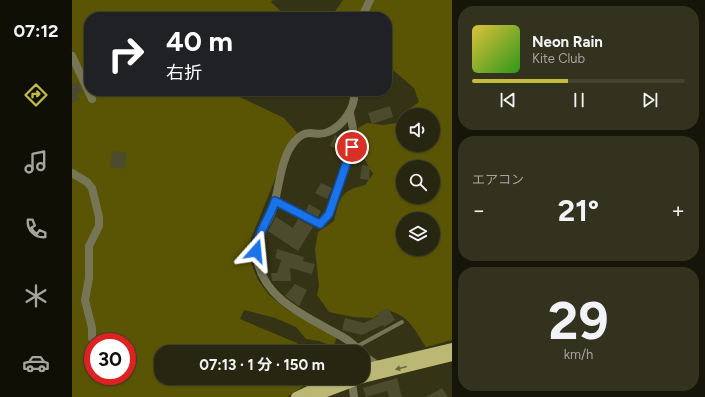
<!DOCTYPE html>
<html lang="ja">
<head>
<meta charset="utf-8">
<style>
	body { margin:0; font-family:Figtree,"Noto Sans JP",sans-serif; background:#33321e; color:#f1f3f6; height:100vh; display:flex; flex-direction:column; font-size:15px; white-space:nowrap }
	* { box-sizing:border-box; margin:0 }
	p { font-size:13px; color:#a4a59f }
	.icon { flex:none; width:22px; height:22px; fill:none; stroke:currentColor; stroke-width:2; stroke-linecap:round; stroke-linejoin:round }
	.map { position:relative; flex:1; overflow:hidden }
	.panel { display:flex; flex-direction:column; gap:6px; padding:6px; background:#151509; width:253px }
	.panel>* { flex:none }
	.hud { position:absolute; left:12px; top:12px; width:308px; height:84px; border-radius:16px; box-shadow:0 1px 3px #0004,0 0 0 1px #434330; background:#202124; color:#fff; overflow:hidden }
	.buttons { position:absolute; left:324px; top:108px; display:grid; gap:8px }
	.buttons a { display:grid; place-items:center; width:44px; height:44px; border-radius:50%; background:#272610; box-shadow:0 1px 3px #0004,0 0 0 1px #434330; font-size:20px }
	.speed { position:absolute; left:12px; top:333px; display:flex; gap:8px; font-size:20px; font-weight:700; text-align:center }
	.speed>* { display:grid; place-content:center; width:52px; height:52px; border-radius:50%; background:#272610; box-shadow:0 1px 3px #0004,0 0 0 1px #434330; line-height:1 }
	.speed .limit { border:6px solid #d22; background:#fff; color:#111 }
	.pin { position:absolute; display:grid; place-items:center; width:34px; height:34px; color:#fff; margin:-17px; border:2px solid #fff; border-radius:50%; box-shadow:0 1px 4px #0007 }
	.me { position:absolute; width:44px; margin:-22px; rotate:18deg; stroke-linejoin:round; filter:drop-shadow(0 0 3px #0008) }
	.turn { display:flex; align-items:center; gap:14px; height:84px; padding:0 16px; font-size:18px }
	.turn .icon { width:52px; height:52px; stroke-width:2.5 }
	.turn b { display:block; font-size:28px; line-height:34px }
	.big { font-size:30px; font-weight:700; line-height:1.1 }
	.panel .tile { flex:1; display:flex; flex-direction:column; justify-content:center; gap:6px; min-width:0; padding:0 14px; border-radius:16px; background:#33321e }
	.panel .dial { align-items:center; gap:0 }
	.dial b { font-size:52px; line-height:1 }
	.song { display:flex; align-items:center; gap:12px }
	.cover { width:48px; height:48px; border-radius:6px; background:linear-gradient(135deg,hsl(50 70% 55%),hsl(110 70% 35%)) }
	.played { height:4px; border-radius:2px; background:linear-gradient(90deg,#c4bc3e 45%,#434330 45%) }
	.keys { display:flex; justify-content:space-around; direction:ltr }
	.heat { display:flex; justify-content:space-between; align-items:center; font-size:22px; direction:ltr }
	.trip { position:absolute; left:82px; top:345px; width:216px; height:40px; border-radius:16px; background:#272610; box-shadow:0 1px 3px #0004,0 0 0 1px #434330; font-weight:700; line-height:40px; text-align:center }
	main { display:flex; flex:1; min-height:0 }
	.tabs { display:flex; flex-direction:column; width:72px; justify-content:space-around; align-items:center; background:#100f06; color:#a4a59f }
	.tabs .icon { width:28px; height:28px }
	.tabs .active { color:#c4bc3e }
	.tabs b { font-size:18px; color:#f1f3f6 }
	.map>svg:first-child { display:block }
	.green { fill:#5a5505; fill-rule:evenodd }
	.building { fill:#4d4b2d }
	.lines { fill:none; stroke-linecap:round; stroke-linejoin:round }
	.lane { stroke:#767556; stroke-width:4 }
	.street { stroke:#767556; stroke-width:8 }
	.primary { stroke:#bbb876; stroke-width:10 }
	.oneway { fill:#6b693b }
	.route-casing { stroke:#114b97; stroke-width:10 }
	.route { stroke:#1a73e8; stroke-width:7 }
</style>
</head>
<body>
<main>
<nav class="tabs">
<b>07:12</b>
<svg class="icon active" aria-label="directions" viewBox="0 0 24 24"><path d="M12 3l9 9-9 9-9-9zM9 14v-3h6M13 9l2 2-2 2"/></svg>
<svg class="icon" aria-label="music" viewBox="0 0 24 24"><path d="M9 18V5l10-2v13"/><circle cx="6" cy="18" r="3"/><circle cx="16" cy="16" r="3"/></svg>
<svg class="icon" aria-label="phone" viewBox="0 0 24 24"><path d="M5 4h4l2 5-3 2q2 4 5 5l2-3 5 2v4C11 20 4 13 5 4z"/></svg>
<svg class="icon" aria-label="climate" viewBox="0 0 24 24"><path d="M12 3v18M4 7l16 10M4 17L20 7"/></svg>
<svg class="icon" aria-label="car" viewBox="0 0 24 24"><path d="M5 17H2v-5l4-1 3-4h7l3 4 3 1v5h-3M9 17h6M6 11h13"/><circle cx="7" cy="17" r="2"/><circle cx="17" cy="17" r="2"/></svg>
</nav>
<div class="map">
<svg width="380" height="397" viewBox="0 0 380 397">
	<rect width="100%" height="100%" fill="#343315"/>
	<g class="green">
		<path d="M 0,0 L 201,0 L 199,2 L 215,17 L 17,17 L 17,91 L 155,91 L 212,118 L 225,133 L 214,152 L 178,241 L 177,258 L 186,280 L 197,295 L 214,309 L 265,337 L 261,347 L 247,341 L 234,339 L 224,327 L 203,318 L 172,310 L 168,319 L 225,343 L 232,352 L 89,352 L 89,378 L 247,379 L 236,383 L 215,397 L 0,397 ZM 21,342 L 55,342 L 55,376 L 21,376 Z"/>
		<path d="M 271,0 L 380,0 L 380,340 L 354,347 C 342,329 337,315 314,310 L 301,318 L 281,317 L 257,312 L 245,295 L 247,286 L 243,249 L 246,232 L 262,221 C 268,197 268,191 293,185 L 301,174 L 293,160 L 282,148 L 286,128 L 295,123 L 311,125 L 326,123 L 333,112 L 347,102 L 342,88 L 315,65 L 315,17 L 259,17 ZM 331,115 L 361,115 L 361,145 L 331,145 ZM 331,167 L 361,167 L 361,197 L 331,197 ZM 331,219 L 361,219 L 361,249 L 331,249 Z"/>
	</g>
	<g class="building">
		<polygon points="6,82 11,92 5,95 7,100 0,103 0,84"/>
		<polygon points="318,106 321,117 300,124 296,113"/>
		<polygon points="263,135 274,143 271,151 258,146"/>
		<polygon points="40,151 55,153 52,169 38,167"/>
		<polygon points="290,165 298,166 297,180 288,179"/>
		<polygon points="249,183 260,188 255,199 243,193"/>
		<polygon points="237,204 249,211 246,217 234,211"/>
		<polygon points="204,217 221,228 226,219 241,227 226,251 196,231"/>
		<polygon points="205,249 232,257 231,261 243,264 240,274 218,268 219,281 200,281 199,273 205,273 209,260 203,258"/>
		<polygon points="223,284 235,290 227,306 213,296"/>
		<polygon points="316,308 323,320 312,327 311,325 290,335 270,330 273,318 292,323 306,316 305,314"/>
		<polygon points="325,378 330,397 317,397 315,391 294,397 291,388"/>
		<polygon points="370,388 376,397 354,397"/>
	</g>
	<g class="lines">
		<polyline class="lane" points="284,347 330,322"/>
		<g class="street">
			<polyline points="290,17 298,0"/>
			<polyline points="0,56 20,99"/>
			<path d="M 282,91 C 284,107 271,126 256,132 C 244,138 236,126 223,141 C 208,157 207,192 200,212 C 196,224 186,233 184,245 C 183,250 184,256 185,260 C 193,297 226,312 256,329 C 269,336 279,340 288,352"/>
			<polyline points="0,173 15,182 20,188 27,217 27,226 17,246 17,278 13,300 20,328 20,338 24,342"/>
			<polyline points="203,201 248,224 257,214 282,140 282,134 278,113"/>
			<polyline points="291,355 305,365"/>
			<polyline points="280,381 282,397"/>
		</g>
		<g class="primary">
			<polyline points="291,369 380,348"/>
			<polyline points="291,378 380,356"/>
			<polyline points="224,397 264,378"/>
			<polyline points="241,397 291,378"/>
		</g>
	</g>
	<defs><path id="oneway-solid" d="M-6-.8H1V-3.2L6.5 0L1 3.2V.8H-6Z"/></defs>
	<use class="oneway" href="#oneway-solid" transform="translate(329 368) rotate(166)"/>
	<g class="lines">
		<g class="route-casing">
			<path id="route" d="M 184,251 C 185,233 198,218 203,201 L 248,224 L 257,214 L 280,147"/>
		</g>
		<use href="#route" class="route"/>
	</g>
</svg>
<div class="buttons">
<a><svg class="icon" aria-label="sound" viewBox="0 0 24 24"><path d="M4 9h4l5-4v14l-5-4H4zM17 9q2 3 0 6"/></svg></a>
<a><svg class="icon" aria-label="search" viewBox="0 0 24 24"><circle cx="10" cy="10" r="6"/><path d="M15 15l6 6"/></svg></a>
<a><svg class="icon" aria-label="layers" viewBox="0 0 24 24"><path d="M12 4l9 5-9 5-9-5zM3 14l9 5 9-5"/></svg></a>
</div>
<div class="speed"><div class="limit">30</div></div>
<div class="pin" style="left:280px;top:147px;background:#d93025"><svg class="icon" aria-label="arrive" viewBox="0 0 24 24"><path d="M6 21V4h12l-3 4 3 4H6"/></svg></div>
<svg class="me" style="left:184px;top:251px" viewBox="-20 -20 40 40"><path d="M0-17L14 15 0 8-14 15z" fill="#1a73e8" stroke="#fff" stroke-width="4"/></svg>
<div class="trip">07:13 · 1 分 · 150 m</div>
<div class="hud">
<div class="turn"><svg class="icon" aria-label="right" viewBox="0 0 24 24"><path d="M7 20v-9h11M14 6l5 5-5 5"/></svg><div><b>40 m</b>右折</div></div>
</div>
</div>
<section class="panel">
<div class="tile">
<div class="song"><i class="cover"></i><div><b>Neon Rain</b><p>Kite Club</p></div></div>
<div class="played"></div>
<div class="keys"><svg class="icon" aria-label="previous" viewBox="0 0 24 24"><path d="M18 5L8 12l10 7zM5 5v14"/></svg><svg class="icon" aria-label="pause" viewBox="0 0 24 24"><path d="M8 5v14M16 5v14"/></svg><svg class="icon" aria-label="next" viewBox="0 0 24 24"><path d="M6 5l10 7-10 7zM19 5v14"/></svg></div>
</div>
<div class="tile"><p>エアコン</p>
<div class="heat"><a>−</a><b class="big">21°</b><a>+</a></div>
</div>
<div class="tile dial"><b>29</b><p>km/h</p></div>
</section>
</main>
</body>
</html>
